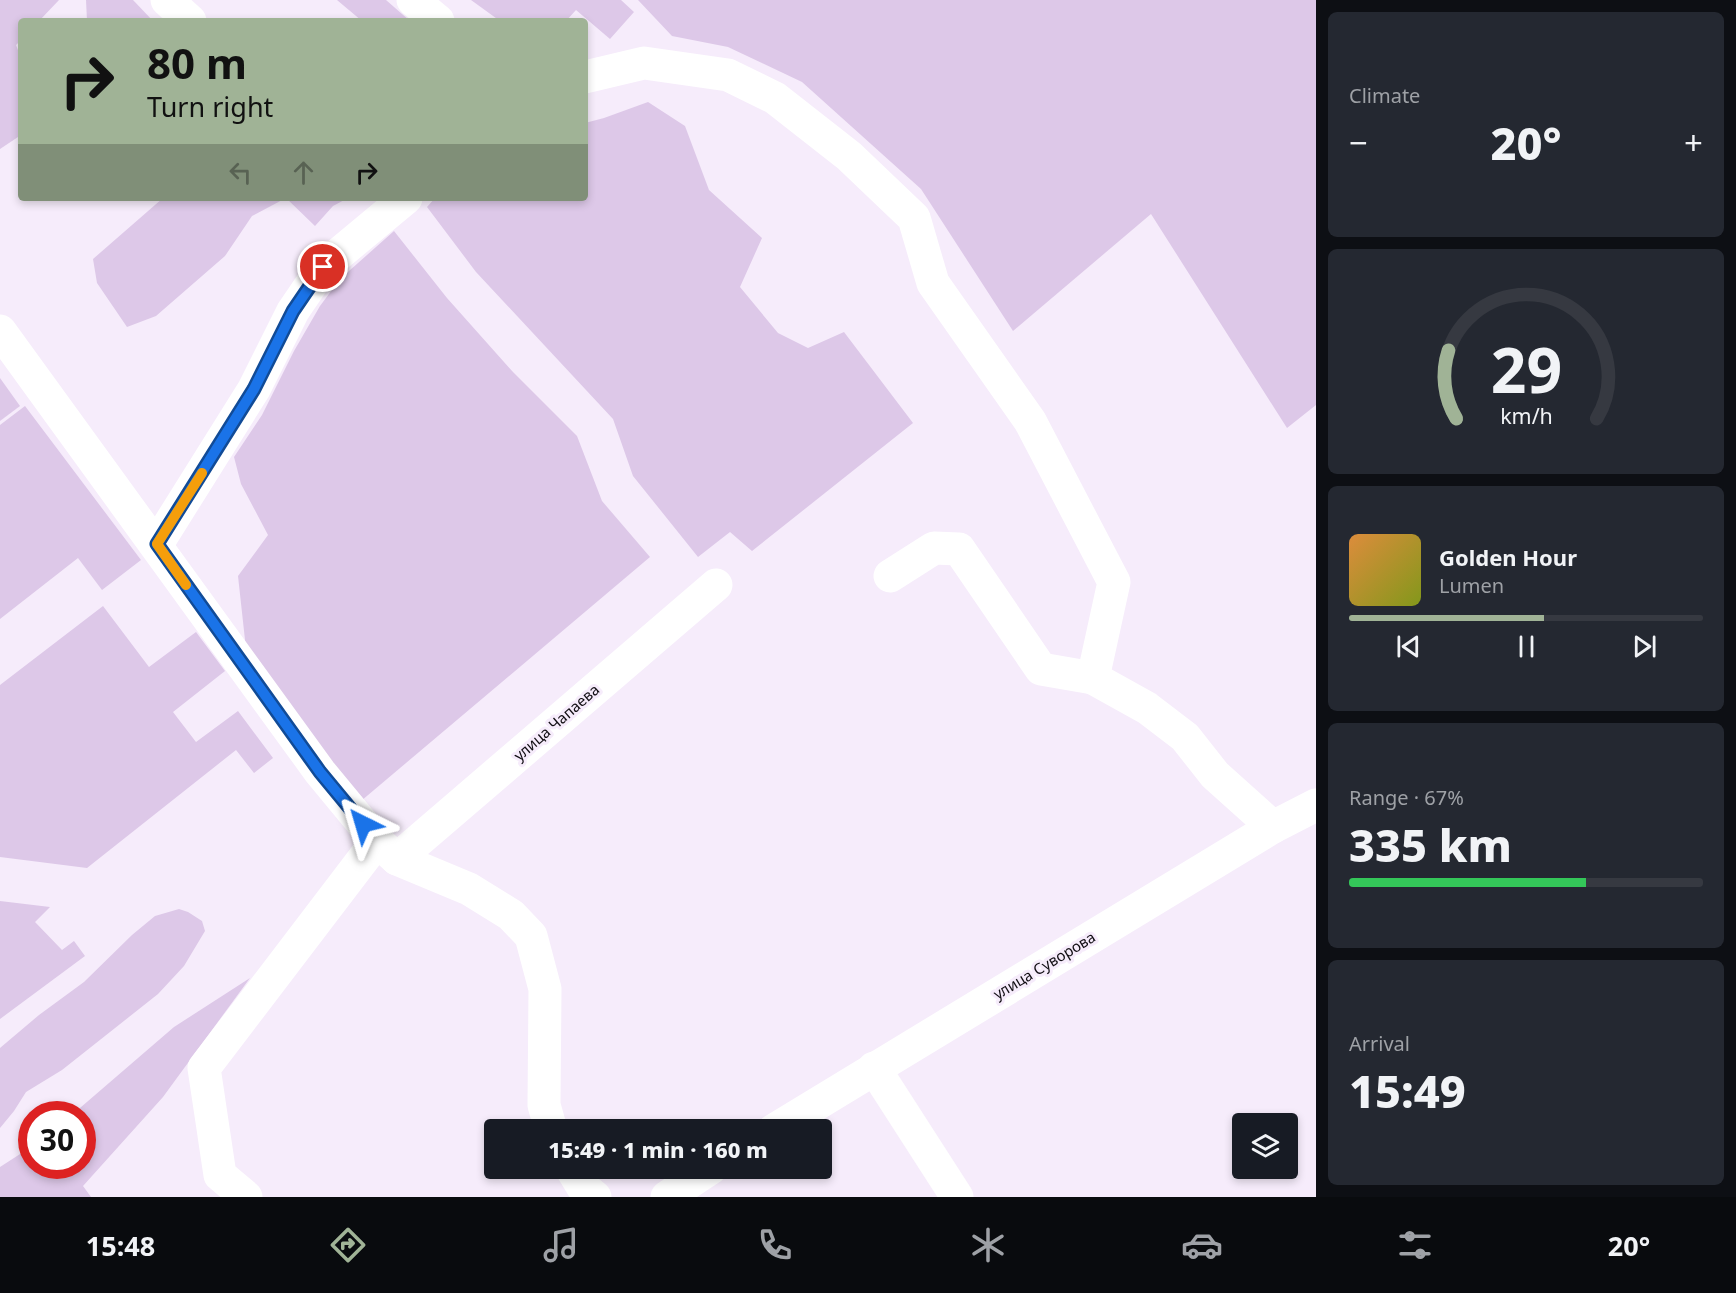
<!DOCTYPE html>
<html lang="en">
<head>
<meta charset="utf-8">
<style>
	body { margin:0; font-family:"Noto Sans",sans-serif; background:#242831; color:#f1f3f6; height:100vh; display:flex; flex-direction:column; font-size:22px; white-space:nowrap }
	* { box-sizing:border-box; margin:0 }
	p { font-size:20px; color:#9ea1a6 }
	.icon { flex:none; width:33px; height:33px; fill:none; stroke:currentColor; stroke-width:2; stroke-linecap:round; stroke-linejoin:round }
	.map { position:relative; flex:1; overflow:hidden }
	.sheet { display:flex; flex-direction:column; gap:12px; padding:12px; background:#0d0f14; width:420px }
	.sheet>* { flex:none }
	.guide { position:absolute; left:18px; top:18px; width:570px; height:183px; border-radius:6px; box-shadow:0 3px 9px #0003; background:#a0b396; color:#111; overflow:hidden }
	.controls { position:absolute; left:1232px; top:1113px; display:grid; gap:12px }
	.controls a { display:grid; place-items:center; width:66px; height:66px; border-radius:6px; background:#171b24; box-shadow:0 3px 9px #0003; font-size:30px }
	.speed { position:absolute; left:18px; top:1101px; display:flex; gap:12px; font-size:30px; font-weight:700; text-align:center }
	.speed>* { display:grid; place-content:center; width:78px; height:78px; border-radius:50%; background:#171b24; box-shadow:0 3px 9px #0003; line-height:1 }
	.speed .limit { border:9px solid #d22; background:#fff; color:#111 }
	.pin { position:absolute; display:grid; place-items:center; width:51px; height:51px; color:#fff; margin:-26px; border:3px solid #fff; border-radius:50%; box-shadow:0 2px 6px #0007 }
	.me { position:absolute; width:66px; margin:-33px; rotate:320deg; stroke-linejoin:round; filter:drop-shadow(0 0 4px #0008) }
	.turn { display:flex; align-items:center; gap:21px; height:126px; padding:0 30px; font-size:27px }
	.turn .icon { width:78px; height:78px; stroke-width:2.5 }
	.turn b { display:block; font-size:42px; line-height:51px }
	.lanes { display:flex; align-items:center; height:57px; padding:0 30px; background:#0003; justify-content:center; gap:30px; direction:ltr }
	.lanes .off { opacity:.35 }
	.big { font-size:45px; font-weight:800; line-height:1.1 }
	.sheet .tile { flex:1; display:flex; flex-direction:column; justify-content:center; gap:9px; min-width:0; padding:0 21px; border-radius:9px; background:#242831 }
	.sheet .dial { align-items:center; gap:0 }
	.dial svg { height:156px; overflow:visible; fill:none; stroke:#363941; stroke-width:7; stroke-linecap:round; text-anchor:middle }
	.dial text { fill:#f1f3f6; stroke:none }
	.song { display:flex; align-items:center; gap:18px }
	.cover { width:72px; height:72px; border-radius:9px; background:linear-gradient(135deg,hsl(30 70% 55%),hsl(70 70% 35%)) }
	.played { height:6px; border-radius:3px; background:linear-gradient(90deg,#a0b396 55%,#363941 55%) }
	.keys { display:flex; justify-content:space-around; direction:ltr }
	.heat { display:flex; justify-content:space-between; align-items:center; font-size:33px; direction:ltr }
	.charge { height:9px; border-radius:4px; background:linear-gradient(90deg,#34c759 67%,#363941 0) }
	.trip { position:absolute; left:484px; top:1119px; width:348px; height:60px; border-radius:6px; background:#171b24; box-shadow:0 3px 9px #0003; font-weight:800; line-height:60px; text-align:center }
	.tab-bar { display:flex; height:96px; justify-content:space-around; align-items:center; background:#090b0e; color:#9ea1a6 }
	.tab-bar .icon { width:42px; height:42px }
	.tab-bar .active { color:#a0b396 }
	.tab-bar b { font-size:27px; color:#f1f3f6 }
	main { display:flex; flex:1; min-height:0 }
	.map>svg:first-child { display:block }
	.green { fill:#ddc8e8 }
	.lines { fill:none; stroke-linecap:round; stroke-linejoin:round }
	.minor { stroke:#fff; stroke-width:33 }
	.route-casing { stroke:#114b97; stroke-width:15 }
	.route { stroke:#1a73e8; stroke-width:10 }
	.slow { stroke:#f59e0b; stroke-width:10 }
	.labels { text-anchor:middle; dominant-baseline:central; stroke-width:6; stroke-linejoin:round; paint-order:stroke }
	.street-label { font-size:15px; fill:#100d12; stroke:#f6ecfb }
</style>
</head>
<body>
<main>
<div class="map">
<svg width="1316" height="1197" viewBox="0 0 1316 1197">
	<rect width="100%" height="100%" fill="#f6ecfb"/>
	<g class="green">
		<polygon points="0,0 59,0 39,21 21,21 21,40 16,45 21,58 21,135 0,149"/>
		<polygon points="86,0 133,0 153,21 87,21"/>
		<polygon points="337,0 386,0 410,21 362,21"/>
		<polygon points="471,0 621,0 634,12 610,39 576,10 566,21 500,21"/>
		<polygon points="638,0 1316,0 1316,405 1287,428 1151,214 1013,331 921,189 802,82 728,47 672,36"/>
		<polygon points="648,102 685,126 709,190 762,238 740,287 778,333 808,348 844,332 913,423 752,551 730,532 698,557 633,476 613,419 476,272 427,207 435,198 585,198 585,123 604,118"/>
		<polygon points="163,198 348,198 333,206 315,226 286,198 252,216 225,256 156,316 127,327 97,283 93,259"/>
		<polygon points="394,231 447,298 513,372 577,436 602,501 650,557 361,801 246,649 238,576 268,535 241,484 234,457 262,415 294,351 320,306 340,279"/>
		<polygon points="0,378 20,406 0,421"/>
		<polygon points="25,406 141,560 102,590 78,558 0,619 0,425"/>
		<polygon points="103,606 149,667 196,632 225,671 173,712 196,742 238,711 273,758 254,773 236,750 87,868 0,857 0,685"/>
		<polygon points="0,901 50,907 35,922 62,950 74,941 85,956 0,1019"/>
		<polygon points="179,909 188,912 202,921 205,931 184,966 158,994 62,1070 26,1092 14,1111 0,1128 0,1048 39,1015 84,982 132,935 155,916"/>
		<polygon points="250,978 163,1097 83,1186 91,1197 0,1197 0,1167 31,1147 32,1166 82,1166 82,1114 73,1114 174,1027"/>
	</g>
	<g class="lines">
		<g class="minor">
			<polyline points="167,0 190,21"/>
			<polyline points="413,0 438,21"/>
			<polyline points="585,77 644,63 728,75 775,98 849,156 914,218 933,283 1030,421 1114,582 1093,678 1147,708 1185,737 1215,775 1273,827"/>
			<polyline points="0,331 320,772 377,841 397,859 469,889 511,915 531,936 545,989 544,1105 551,1130"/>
			<polyline points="157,544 254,389 293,311 323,267 406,198"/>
			<polyline points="890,576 934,548 959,549 1041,669 1093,678"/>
			<polyline points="397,859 716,585"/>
			<polyline points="874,1068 957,1197"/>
			<polyline points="774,1130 1273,827 1316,805"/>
			<polyline points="571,1168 582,1186 595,1197"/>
			<polyline points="246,1197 220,1175 204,1068 377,841"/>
			<polyline points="667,1197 711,1168"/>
		</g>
	</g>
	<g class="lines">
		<g class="route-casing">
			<polyline id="route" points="323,267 293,311 254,389 157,544 320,772 363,824"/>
		</g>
		<use href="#route" class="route"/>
		<polyline class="slow" points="186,585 157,544 202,473"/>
	</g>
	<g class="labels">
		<g class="street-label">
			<text transform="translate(556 722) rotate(-41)">улица Чапаева</text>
			<text transform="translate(1044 965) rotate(-31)">улица Суворова</text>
		</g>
	</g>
</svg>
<div class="controls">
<a><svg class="icon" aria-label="layers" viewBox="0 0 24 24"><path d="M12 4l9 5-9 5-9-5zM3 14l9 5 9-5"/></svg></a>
</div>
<div class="speed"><div class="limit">30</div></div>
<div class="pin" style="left:323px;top:267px;background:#d93025"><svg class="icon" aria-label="arrive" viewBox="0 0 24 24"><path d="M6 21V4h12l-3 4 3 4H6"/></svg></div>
<svg class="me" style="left:363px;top:824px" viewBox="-20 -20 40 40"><path d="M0-17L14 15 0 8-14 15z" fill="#1a73e8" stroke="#fff" stroke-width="4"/></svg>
<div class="trip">15:49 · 1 min · 160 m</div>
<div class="guide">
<div class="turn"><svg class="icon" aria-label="right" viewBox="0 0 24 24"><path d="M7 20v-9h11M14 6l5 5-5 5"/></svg><div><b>80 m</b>Turn right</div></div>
<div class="lanes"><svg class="icon off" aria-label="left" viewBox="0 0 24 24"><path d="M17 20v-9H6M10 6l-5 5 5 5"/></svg><svg class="icon off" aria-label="ahead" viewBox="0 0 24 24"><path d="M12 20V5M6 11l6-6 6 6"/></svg><svg class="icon" aria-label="right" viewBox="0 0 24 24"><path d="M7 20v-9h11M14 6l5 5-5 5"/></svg></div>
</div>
</div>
<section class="sheet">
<div class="tile"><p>Climate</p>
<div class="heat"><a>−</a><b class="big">20°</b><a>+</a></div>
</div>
<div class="tile dial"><svg viewBox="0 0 100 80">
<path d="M14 69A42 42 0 1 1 86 69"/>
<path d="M14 69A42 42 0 0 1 10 34" stroke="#a0b396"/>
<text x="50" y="56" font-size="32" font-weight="700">29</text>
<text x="50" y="72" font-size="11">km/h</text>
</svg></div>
<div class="tile">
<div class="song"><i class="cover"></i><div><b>Golden Hour</b><p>Lumen</p></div></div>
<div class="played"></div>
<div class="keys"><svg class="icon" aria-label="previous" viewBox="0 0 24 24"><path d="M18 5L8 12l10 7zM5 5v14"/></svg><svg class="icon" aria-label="pause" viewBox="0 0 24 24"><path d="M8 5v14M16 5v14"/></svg><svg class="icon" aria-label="next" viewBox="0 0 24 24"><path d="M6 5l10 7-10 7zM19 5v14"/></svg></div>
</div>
<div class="tile"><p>Range · 67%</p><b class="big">335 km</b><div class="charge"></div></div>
<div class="tile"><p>Arrival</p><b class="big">15:49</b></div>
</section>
</main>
<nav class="tab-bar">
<b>15:48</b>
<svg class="icon active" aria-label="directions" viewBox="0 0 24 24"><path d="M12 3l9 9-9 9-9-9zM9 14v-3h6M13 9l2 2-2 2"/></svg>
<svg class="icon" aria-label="music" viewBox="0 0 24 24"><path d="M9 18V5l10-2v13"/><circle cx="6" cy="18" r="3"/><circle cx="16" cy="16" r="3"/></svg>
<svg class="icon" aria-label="phone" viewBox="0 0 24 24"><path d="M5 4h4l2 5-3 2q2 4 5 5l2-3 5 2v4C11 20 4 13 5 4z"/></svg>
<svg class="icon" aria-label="climate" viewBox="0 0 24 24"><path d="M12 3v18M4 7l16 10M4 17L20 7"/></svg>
<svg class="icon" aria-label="car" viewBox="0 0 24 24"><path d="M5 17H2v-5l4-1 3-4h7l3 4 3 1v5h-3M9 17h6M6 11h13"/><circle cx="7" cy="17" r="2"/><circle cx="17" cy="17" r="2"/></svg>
<svg class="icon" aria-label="filters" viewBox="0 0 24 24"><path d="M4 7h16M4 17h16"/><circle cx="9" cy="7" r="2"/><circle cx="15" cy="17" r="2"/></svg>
<b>20°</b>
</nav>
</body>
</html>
